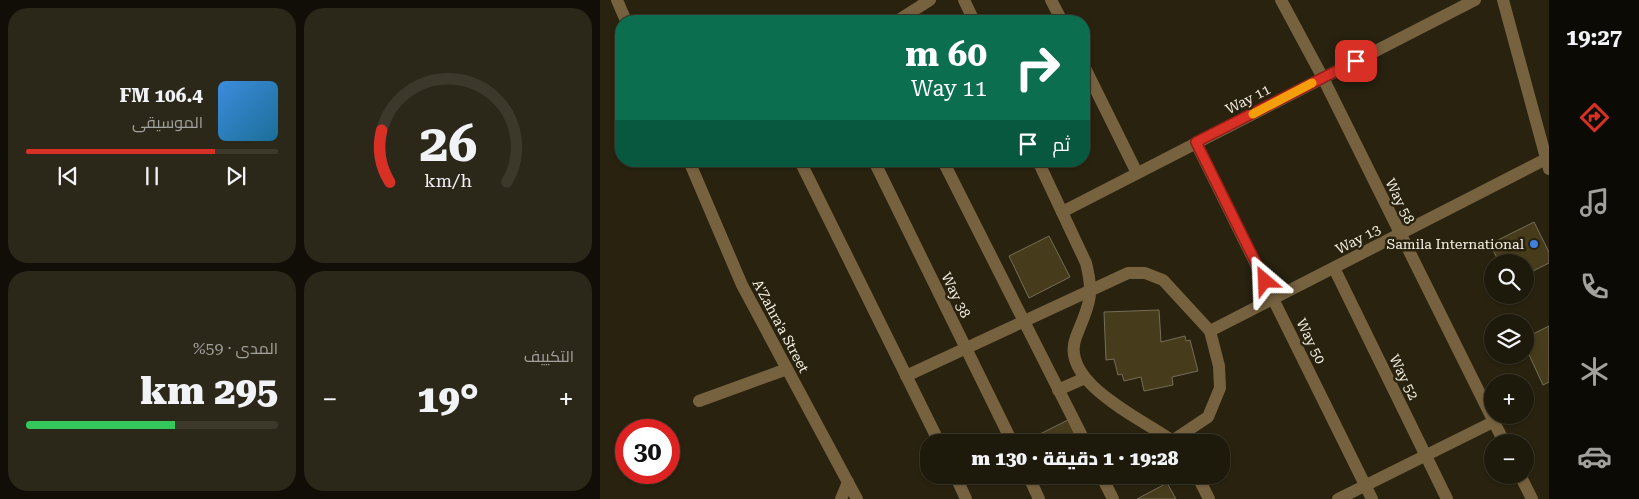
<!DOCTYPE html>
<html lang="ar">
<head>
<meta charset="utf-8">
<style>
	body { margin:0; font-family:"Roboto Serif",Cairo,serif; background:#2b2719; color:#f1f3f6; direction:rtl; height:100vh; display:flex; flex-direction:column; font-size:19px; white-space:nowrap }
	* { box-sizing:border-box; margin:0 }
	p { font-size:16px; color:#a1a19d }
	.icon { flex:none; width:28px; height:28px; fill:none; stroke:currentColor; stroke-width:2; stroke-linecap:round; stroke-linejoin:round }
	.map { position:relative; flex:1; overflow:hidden; direction:ltr }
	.panel { display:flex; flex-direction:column; gap:8px; padding:8px; background:#100e06; width:600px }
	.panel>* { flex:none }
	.banner { position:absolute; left:15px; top:15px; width:475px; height:152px; border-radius:20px; box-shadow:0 1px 4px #0004,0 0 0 1px #3c382c; direction:rtl; background:#0b6e4f; color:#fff; overflow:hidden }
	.buttons { position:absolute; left:884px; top:254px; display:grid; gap:10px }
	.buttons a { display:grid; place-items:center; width:50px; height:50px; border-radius:50%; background:#1e1a0b; box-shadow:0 1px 4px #0004,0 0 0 1px #3c382c; font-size:25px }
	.speed { position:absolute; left:15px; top:419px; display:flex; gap:10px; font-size:25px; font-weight:700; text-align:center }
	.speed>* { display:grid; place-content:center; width:65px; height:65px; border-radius:50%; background:#1e1a0b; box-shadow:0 1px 4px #0004,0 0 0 1px #3c382c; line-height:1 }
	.speed .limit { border:8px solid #d22; background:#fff; color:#111 }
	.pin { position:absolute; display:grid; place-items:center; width:42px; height:42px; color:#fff; margin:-21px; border-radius:10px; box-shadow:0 2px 8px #0006 }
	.me { position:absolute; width:55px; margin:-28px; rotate:334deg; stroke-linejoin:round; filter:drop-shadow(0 0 4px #0008) }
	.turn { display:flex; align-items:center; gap:18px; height:105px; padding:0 20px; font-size:22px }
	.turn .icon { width:65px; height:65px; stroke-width:2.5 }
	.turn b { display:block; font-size:35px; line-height:42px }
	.then { display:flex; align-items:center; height:48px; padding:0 20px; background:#0003; gap:10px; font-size:19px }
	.big { font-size:38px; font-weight:800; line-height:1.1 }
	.panel .widget { flex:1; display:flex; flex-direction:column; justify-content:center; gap:8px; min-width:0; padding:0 18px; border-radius:20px; background:#2b2719 }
	.panel .dial { align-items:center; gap:0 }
	.dial svg { height:130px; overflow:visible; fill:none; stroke:#3c382c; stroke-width:7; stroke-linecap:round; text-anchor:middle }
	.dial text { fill:#f1f3f6; stroke:none }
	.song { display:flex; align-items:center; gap:15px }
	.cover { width:60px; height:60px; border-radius:8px; background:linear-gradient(135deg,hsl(210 70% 55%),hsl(200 70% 35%)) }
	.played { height:5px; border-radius:2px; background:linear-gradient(90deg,#d93025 75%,#3c382c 75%) }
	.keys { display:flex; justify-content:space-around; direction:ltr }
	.heat { display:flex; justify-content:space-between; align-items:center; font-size:28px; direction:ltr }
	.charge { height:8px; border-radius:4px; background:linear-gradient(90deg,#34c759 59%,#3c382c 0) }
	.panel .tiles { flex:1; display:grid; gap:8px; grid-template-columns:repeat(2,1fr) }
	.trip { position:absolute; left:320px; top:434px; width:310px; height:50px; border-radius:20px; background:#1e1a0b; box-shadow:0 1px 4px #0004,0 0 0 1px #3c382c; font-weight:800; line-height:50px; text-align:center; direction:rtl }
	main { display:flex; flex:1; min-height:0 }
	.tabs { display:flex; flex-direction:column; width:90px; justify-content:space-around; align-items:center; background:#0c0a04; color:#a1a19d }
	.tabs .icon { width:35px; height:35px }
	.tabs .current { color:#d93025 }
	.tabs b { font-size:22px; color:#f1f3f6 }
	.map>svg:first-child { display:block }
	.building { fill:#463b1b; stroke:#756d58 }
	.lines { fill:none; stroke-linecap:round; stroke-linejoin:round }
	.minor { stroke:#77623f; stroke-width:12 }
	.route-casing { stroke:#8d1f18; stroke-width:12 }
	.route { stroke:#d93025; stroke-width:9 }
	.slow { stroke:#f59e0b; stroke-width:9 }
	.shop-dot { fill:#3f7fe0; stroke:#28220f; stroke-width:2 }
	.labels { text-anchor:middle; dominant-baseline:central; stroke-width:5; stroke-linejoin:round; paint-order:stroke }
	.street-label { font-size:14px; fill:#f5f1e5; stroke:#28220f }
	.poi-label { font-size:14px; fill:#f5f1e5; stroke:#28220f; text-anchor:end }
</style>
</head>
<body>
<main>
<nav class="tabs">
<b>19:27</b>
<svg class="icon current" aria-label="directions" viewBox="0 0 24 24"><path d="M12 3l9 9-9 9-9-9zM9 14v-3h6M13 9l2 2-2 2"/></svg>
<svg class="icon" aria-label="music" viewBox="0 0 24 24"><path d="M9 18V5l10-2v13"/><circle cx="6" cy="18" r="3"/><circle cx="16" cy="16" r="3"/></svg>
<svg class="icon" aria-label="phone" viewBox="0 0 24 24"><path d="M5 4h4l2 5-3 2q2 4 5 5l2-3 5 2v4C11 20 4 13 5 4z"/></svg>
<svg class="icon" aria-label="climate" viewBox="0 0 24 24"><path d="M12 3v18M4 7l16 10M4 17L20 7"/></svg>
<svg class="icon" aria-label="car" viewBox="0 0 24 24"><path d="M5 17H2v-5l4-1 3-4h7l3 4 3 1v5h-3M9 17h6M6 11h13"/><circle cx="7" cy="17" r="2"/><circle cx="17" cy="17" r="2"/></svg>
</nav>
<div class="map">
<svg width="949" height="499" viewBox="0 0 949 499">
	<rect width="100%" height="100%" fill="#28220f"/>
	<g class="building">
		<polygon points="934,222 949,252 949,263 925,275 925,262 899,262 890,244"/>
		<polygon points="449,236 470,277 429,298 409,256"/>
		<polygon points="559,310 561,342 585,336 586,341 590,340 598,371 572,377 573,385 544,391 541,377 524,381 522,374 518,375 514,359 506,360 504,312"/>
		<polygon points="949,326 949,382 943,385 925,346 925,338"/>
		<polygon points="468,420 479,442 427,442 426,441"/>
		<polygon points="443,475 454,475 445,479"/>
		<polygon points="567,483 576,499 537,499"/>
	</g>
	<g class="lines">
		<g class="minor">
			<polyline points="17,0 26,21"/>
			<polyline points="364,0 374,21"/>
			<polyline points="451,0 462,21"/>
			<polyline points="681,0 723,78 904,442"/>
			<polyline points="903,0 949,169"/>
			<polyline points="297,21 330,0"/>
			<polyline points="484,66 537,173"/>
			<polyline points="596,143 772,499"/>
			<polyline points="89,161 142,285 257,499"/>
			<polyline points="200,161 339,442"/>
			<polyline points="274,161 412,442"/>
			<polyline points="343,161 485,442"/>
			<path d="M 438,161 L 486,263 C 495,298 488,306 476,337 C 458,383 545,420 574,442"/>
			<polyline points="462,212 875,0"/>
			<polyline points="734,268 847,499"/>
			<polyline points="610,331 946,159"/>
			<polyline points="306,376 528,273 545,273 563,280 610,331 619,366 620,388 608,417 572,441"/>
			<polyline points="458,390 485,378"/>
			<polyline points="99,401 187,369"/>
			<polyline points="355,475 366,499"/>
			<polyline points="428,475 439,499"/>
			<polyline points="501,475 513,499"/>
			<polyline points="597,475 609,499"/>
			<polyline points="920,475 932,499"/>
			<polyline points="241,499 248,482"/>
			<polyline points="738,499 893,422"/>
		</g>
	</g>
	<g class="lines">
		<g class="route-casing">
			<polyline id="route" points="665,281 596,142 756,61"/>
		</g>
		<use href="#route" class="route"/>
		<polyline class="slow" points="653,114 712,83"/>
	</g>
	<circle class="shop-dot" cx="934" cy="244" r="5"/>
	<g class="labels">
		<g class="street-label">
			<text transform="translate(648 99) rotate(-27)">Way 11</text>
			<text transform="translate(800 201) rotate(64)">Way 58</text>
			<text transform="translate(758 239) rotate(-27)">Way 13</text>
			<text transform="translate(356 295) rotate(64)">Way 38</text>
			<text transform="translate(181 326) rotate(62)">A'Zahra'a Street</text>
			<text transform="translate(711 341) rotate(64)">Way 50</text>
			<text transform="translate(804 377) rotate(64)">Way 52</text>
		</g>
		<g class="poi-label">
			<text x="924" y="244">Samila International</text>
		</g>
	</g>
</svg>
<div class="buttons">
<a><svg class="icon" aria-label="search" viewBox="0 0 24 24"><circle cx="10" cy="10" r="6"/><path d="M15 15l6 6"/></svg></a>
<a><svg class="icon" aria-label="layers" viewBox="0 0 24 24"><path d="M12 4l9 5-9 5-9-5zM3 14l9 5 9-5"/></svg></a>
<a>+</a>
<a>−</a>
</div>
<div class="speed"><div class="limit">30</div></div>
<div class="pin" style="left:756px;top:61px;background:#d93025"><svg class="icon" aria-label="arrive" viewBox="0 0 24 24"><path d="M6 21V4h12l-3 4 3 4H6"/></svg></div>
<svg class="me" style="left:665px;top:281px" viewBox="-20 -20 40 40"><path d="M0-17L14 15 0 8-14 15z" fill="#d93025" stroke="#fff" stroke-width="4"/></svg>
<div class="trip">19:28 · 1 دقيقة · 130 m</div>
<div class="banner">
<div class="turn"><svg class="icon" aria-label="right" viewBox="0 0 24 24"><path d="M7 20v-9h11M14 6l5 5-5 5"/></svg><div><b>60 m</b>Way 11</div></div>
<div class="then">ثم<svg class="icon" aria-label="arrive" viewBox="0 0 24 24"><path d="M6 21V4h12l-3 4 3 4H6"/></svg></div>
</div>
</div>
<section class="panel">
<div class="tiles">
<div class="widget dial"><svg viewBox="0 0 100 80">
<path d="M14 69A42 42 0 1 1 86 69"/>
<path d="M14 69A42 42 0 0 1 9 37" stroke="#d93025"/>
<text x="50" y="56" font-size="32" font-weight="700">26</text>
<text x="50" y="72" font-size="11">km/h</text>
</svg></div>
<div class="widget">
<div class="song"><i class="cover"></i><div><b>106.4 FM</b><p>الموسيقى</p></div></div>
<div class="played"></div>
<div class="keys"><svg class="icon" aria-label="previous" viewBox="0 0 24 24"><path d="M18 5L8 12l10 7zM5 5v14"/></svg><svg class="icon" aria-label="pause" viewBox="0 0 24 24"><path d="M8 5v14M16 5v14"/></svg><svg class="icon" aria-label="next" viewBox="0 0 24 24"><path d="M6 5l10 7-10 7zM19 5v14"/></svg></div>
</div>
<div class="widget"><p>التكييف</p>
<div class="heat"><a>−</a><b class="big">19°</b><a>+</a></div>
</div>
<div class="widget"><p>المدى · 59%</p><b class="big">295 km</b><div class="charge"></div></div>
</div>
</section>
</main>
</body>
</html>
